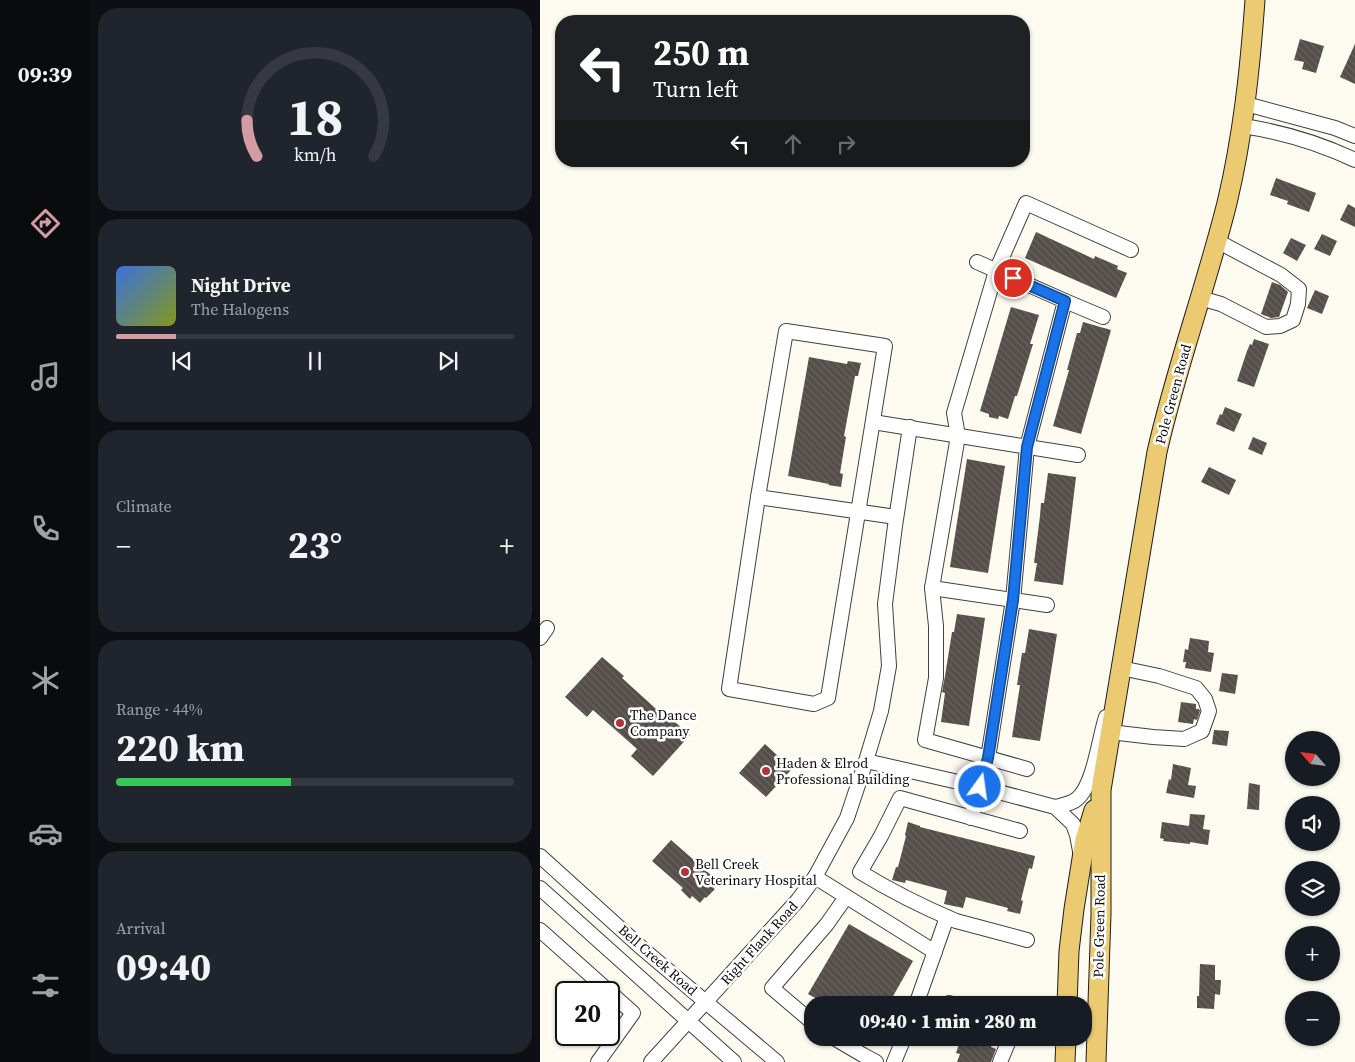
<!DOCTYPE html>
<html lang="en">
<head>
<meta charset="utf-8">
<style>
	body { margin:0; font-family:"Source Serif 4",serif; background:#20242c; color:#f1f3f6; height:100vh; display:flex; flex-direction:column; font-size:19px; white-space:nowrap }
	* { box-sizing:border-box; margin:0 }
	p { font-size:16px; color:#9ea1a6 }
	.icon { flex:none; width:28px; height:28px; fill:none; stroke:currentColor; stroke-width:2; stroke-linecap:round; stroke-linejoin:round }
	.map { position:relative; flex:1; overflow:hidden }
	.details { display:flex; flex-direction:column; gap:8px; padding:8px; background:#0d0f14; width:450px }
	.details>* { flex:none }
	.guide { position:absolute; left:15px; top:15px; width:475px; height:152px; border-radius:20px; box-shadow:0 1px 4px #0004; background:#202124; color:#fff; overflow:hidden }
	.needle { width:32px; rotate:298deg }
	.tools { position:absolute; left:745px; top:731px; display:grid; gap:10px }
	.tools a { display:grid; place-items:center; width:55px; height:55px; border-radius:50%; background:#171b24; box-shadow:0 1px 4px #0004; font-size:25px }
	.speed { position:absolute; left:15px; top:981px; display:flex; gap:10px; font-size:25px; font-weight:700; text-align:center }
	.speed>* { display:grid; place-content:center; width:65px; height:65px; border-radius:50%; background:#171b24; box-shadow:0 1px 4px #0004; line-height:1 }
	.speed .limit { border:2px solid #111; border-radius:8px; background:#fff; color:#111 }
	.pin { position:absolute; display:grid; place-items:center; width:42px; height:42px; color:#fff; margin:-21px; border:2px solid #fff; border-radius:50%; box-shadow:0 1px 5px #0007 }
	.me { position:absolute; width:55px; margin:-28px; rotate:14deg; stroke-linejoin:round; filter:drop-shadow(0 0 4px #0008) }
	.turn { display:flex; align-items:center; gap:18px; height:105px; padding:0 15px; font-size:22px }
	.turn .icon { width:65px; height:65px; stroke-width:2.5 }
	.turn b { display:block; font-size:35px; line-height:42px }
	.lanes { display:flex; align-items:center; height:48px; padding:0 15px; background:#0003; justify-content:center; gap:25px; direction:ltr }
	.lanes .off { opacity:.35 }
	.big { font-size:38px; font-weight:800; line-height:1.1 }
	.details .widget { flex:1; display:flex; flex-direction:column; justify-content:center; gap:8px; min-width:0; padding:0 18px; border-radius:20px; background:#20242c }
	.details .dial { align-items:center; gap:0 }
	.dial svg { height:130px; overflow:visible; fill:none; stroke:#363941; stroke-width:7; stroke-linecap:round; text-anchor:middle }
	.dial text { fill:#f1f3f6; stroke:none }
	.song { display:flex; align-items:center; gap:15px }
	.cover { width:60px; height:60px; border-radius:8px; background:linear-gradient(135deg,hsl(220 70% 55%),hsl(70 70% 35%)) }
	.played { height:5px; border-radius:2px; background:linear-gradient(90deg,#d49ca2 15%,#363941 15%) }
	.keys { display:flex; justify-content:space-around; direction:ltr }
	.heat { display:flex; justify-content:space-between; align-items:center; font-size:28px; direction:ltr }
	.charge { height:8px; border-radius:4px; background:linear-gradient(90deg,#34c759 44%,#363941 0) }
	.trip { position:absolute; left:264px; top:996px; width:288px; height:50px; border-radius:20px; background:#171b24; box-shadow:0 1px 4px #0004; font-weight:800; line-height:50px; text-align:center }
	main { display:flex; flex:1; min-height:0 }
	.menu { display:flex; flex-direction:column; width:90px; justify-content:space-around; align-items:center; background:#090b0e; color:#9ea1a6 }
	.menu .icon { width:35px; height:35px }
	.menu .on { color:#d49ca2 }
	.menu b { font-size:22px; color:#f1f3f6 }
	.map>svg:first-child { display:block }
	.building { fill:url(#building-back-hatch) }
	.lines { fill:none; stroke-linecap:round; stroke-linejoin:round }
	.minor-casing { stroke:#404040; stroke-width:16 }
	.major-casing { stroke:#1e1e1e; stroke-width:21 }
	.minor { stroke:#fff; stroke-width:14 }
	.major { stroke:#ecca71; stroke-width:19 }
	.route-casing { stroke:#114b97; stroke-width:12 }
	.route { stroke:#1a73e8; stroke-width:9 }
	.poi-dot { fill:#b0323c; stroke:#fff; stroke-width:2 }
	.labels { text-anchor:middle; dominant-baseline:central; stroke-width:5; stroke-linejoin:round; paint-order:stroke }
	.street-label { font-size:14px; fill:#0d0d0d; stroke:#fff }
	.poi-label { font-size:14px; fill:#0d0d0d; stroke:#fff; text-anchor:start }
</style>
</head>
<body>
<main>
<nav class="menu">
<b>09:39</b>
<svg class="icon on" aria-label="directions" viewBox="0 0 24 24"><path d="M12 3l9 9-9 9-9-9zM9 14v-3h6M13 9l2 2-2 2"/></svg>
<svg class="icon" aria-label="music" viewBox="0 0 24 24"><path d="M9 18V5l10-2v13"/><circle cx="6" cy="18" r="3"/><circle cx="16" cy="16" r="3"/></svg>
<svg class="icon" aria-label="phone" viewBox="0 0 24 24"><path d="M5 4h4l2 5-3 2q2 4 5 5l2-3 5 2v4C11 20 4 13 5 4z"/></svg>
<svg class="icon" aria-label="climate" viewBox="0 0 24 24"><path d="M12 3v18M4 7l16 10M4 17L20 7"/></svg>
<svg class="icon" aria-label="car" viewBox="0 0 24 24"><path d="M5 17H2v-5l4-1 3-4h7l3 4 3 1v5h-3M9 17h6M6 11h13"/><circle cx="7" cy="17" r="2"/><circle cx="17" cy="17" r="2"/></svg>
<svg class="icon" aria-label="filters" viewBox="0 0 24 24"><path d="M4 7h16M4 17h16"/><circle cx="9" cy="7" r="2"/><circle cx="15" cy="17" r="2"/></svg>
</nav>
<section class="details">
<div class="widget dial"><svg viewBox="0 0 100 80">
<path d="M14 69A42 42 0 1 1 86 69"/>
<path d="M14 69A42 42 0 0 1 8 47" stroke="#d49ca2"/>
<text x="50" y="56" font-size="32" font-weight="700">18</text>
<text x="50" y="72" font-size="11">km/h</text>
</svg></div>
<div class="widget">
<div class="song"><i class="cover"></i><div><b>Night Drive</b><p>The Halogens</p></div></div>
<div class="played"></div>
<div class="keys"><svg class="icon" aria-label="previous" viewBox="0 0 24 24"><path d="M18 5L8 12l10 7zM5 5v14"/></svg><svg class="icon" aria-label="pause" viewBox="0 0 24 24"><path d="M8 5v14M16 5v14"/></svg><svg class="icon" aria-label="next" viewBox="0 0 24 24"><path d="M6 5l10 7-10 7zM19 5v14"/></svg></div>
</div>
<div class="widget"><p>Climate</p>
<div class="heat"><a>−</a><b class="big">23°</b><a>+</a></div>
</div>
<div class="widget"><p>Range · 44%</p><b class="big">220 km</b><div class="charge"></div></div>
<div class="widget"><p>Arrival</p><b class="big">09:40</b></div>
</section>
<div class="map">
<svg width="815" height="1062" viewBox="0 0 815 1062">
	<defs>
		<pattern id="building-back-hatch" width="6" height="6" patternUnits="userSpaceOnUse" patternTransform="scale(1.25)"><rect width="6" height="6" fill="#554e4b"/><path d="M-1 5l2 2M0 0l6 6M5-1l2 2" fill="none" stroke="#686360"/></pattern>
	</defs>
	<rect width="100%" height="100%" fill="#fdfaef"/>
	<g class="building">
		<polygon points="760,39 784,46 776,73 762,69 764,62 754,60"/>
		<polygon points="815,44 815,84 800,77"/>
		<polygon points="736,178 776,193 769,212 747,204 748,201 730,195"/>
		<polygon points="808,204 815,208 815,227 800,220"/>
		<polygon points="496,232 554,259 555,256 578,266 577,269 587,273 576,298 485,258"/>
		<polygon points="782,234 797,241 790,256 774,249"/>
		<polygon points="751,238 766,245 757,261 743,253"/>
		<polygon points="732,282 740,285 748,292 739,317 731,318 721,314"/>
		<polygon points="775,290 789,296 782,314 767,308"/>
		<polygon points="471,307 499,315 490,344 493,344 477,396 475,396 468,419 459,416 458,419 449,417 449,414 440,411"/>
		<polygon points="543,322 571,330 541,434 513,426 529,370 527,370 537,333 540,333"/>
		<polygon points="714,339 729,344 714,387 697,381 707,351 710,344 712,345"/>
		<polygon points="269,357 307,364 308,361 321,363 318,376 315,376 304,436 306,437 300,473 303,474 301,487 288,485 289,484 248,476"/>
		<polygon points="685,407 702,414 694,432 676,424 680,414 682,415"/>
		<polygon points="713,437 727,443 722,455 708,449"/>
		<polygon points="427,459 465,466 448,573 410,567"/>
		<polygon points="669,467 696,480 689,495 661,482"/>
		<polygon points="508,473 536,477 523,585 494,581 497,563 494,563 500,516 501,503 504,503"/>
		<polygon points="417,614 445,618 429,726 401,722 405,693 402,692 405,676 412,632 414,632"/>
		<polygon points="489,629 517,634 500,741 472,737 480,685 477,685 482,653 485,653"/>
		<polygon points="650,638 669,641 668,652 674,653 671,672 645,668 646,662 643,662 645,649 648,650"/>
		<polygon points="62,657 84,676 82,678 126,718 128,716 150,735 113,776 91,756 97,749 53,710 47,717 25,697"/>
		<polygon points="682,673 698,675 695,694 679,691"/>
		<polygon points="641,702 656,704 656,709 659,709 660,711 657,720 654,719 653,724 638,722"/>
		<polygon points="674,730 689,731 687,746 672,744"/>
		<polygon points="225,744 252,769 226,797 199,773"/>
		<polygon points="633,764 651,768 648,785 656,786 654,798 626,793 629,779 631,780"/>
		<polygon points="709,783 720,785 719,810 707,809"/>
		<polygon points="650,814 665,815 663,829 670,830 668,845 650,842 650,844 623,841 624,839 620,838 622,822 649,826"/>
		<polygon points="368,822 380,826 380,827 495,856 492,869 489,868 481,900 483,901 480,914 467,911 468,908 426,897 423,908 404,904 407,891 366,880 365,883 352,880 356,867 358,867 366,836 365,835"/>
		<polygon points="131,840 179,882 173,888 175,889 166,898 165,897 160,903 152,896 150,899 141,890 143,888 112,861"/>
		<polygon points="309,924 373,961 348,1005 288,1005 268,994"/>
		<polygon points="660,964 675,965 675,980 681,980 680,995 675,994 674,1009 657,1008 657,996 659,996"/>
		<polygon points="421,1038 454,1038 451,1047 456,1049 451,1062 417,1062 420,1054 416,1053"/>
	</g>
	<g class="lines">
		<g class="minor-casing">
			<g id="minor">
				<polyline points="706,104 795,128 815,136"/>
				<path d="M 703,126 C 742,132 779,143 815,160"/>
				<polyline points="660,298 681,304 726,327 740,326 753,320 758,304 759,289 741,275 677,241"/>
				<polyline points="525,301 563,317"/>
				<polygon points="246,331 345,346 288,698 274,704 189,689 218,497"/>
				<polyline points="333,422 538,455"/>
				<polyline points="218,497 356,517"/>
				<polyline points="392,588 507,605"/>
				<polyline points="0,638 7,628"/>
				<polyline points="570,732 613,737 644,739 662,731 669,711 665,699 656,688 619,676 581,668 578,677"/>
				<polyline points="326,761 341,711 349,666 345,604 355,526 370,427"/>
				<polyline points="487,769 385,740 396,678 396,626 392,588 418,436 414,413 456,271 486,203 591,250"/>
				<path d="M 515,807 C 523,805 531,804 537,799 C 554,785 559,738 566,717"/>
				<polyline points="431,818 448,758 473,600 487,447 525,301 437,262"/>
				<path d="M 480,831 L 360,798 L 341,836 L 320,872 C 351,891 383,907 416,921 L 487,940"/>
				<polyline points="0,856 104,950 237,1062"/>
				<polyline points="275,877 395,952"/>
				<polyline points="0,888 194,1062"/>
				<polyline points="0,930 93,1013 58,1062"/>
				<polyline points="409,1003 414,1005"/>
				<polyline points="376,1005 407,917"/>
				<polyline points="272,1022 232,988 287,924 306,897"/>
				<polyline points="294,1038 323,1055 336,1062"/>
				<polyline points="111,1062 258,900 275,877 307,818 326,761 440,787 515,807 533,824 537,835 540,851"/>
				<polyline points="354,1062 364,1038"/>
				<polyline points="460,1062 470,1038"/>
			</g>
		</g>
		<g class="major-casing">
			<g id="major">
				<polyline points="527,1005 529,951 534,909 545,840 554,810"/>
				<polyline points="525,1062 526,1038"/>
				<path d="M 556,1062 L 561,914 L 561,790 L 617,452 C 636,368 666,287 687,203 C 703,136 710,69 715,0"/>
			</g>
		</g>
		<use href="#minor" class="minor"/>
		<use href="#major" class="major"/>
	</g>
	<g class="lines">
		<g class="route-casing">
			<polyline id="route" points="440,787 448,758 473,600 487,447 525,301 473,278"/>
		</g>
		<use href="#route" class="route"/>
	</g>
	<g class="poi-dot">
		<circle cx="80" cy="723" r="5"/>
		<circle cx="226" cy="771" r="5"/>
		<circle cx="145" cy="872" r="5"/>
	</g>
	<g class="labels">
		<g class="street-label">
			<text transform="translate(633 394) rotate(-75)">Pole Green Road</text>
			<text transform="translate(559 926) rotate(-89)">Pole Green Road</text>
			<text transform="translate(219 943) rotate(-48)">Right Flank Road</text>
			<text transform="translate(118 960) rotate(41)">Bell Creek Road</text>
		</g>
		<g class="poi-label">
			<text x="90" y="715">The Dance<tspan x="90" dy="16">Company</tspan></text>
			<text x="236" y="763">Haden &amp; Elrod<tspan x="236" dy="16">Professional Building</tspan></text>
			<text x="155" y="864">Bell Creek<tspan x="155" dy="16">Veterinary Hospital</tspan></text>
		</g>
	</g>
</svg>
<div class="tools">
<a><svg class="needle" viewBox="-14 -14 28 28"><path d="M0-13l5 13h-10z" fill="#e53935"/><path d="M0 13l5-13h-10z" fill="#9ea1a6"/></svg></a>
<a><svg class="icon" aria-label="sound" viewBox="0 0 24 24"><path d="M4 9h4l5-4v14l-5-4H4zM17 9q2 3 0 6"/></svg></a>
<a><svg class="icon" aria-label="layers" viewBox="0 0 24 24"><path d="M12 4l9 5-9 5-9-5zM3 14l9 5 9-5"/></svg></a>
<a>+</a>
<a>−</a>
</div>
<div class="speed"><div class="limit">20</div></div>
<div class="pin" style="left:473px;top:278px;background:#d93025"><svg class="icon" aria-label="arrive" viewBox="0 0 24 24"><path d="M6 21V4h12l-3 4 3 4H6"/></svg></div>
<svg class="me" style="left:440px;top:787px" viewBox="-20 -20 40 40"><circle r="17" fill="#1a73e8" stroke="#fff" stroke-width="3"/><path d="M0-11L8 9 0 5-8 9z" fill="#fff"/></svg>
<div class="trip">09:40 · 1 min · 280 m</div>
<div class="guide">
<div class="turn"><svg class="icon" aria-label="left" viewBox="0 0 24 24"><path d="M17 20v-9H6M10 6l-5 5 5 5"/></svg><div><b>250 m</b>Turn left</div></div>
<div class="lanes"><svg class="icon" aria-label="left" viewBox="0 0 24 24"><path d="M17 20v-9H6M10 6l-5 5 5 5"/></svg><svg class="icon off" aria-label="ahead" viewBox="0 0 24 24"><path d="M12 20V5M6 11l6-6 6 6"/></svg><svg class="icon off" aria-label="right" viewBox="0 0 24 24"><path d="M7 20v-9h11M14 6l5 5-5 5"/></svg></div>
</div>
</div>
</main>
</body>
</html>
